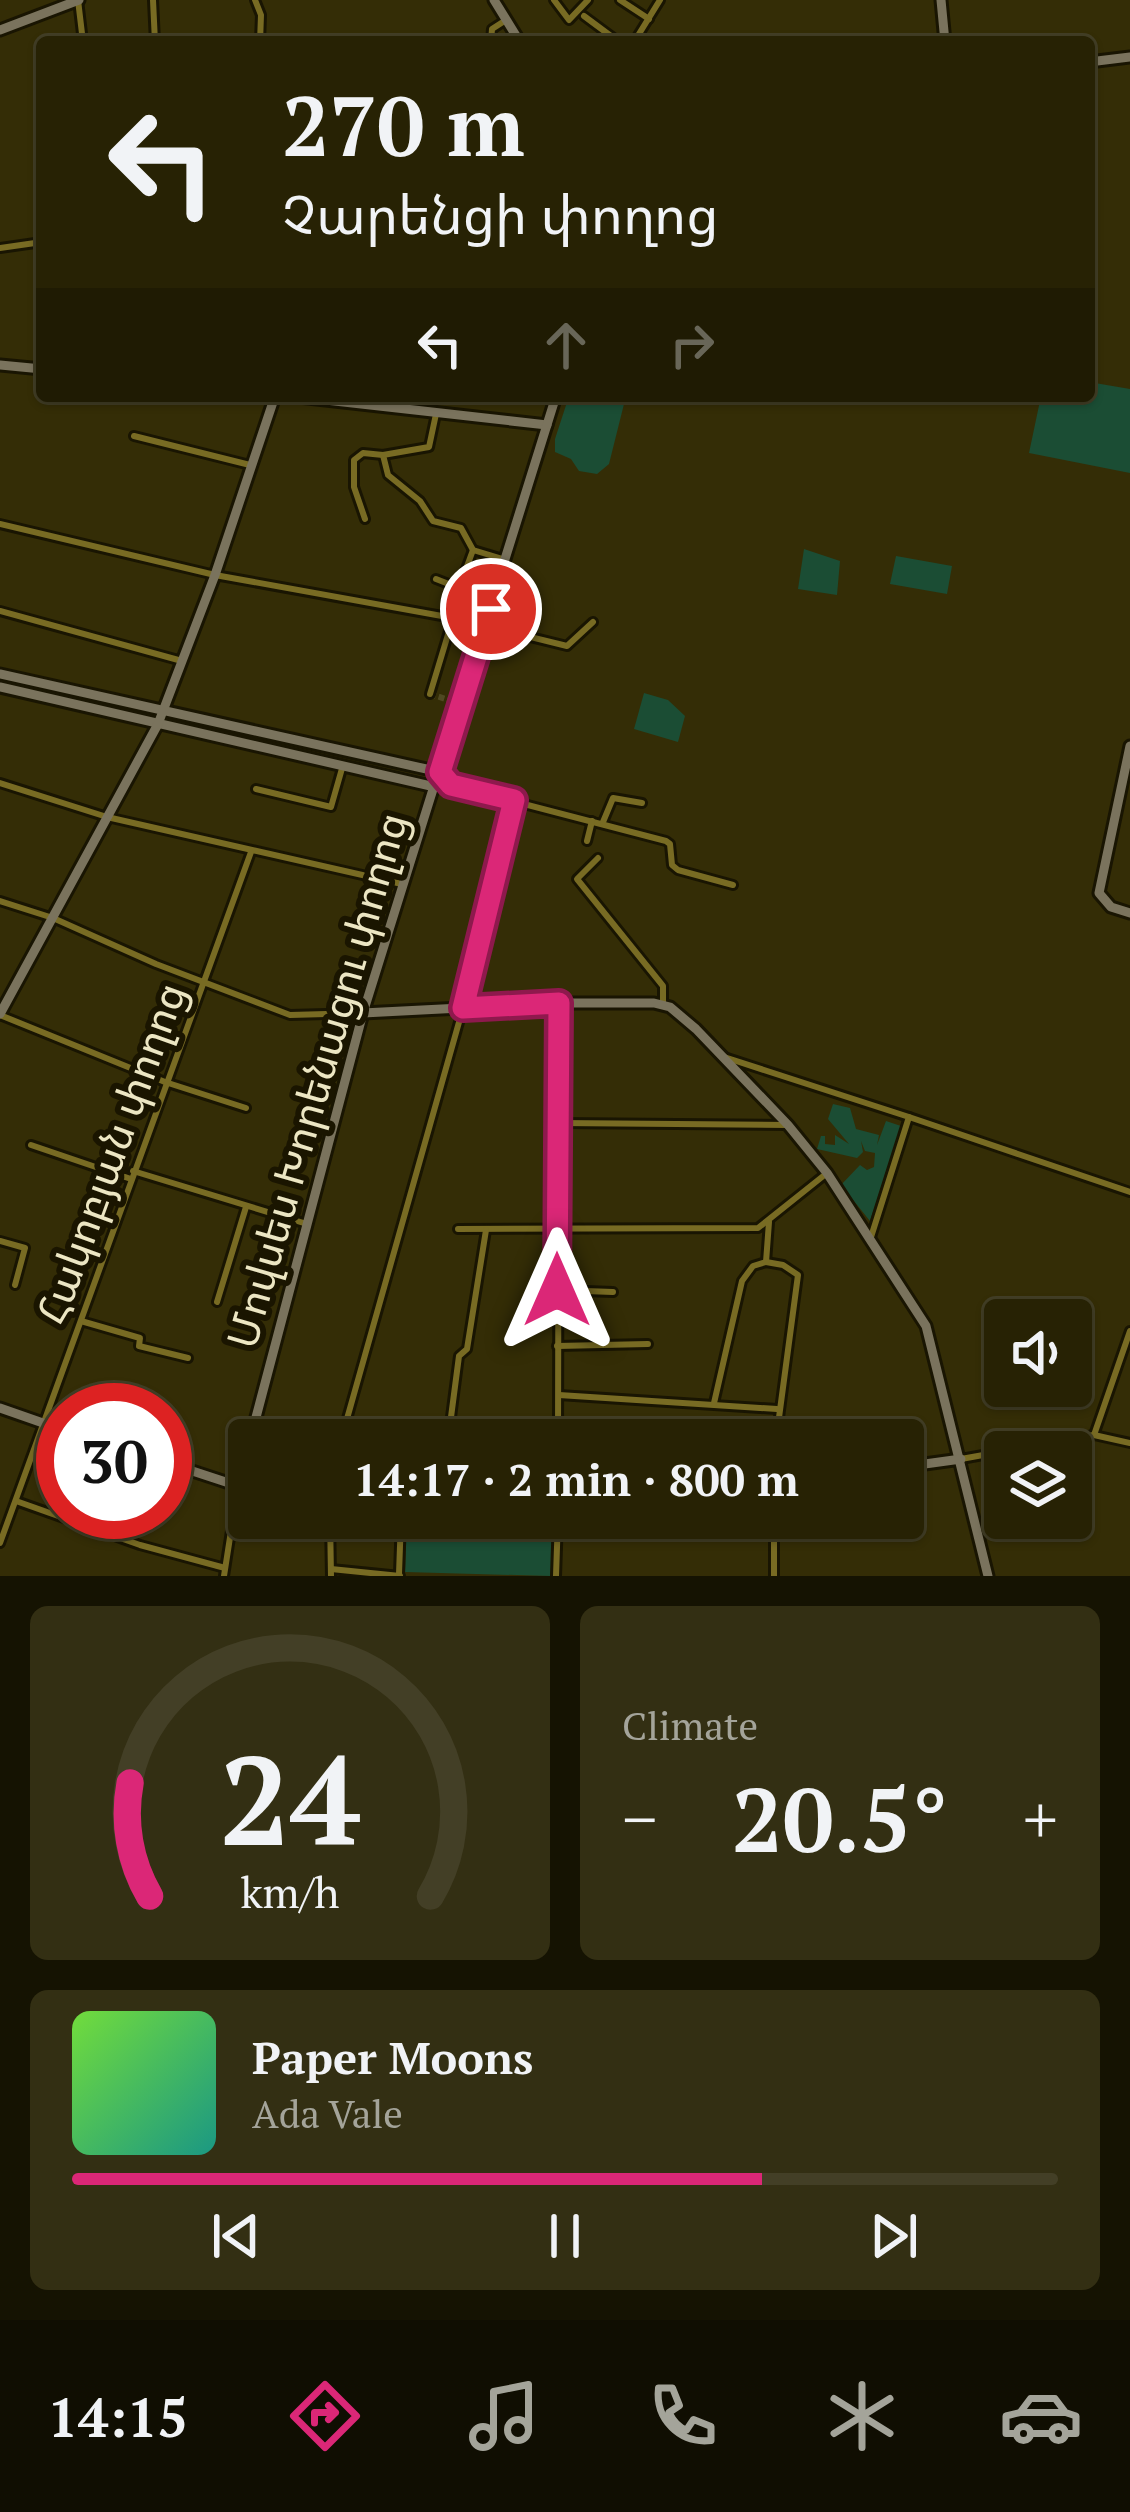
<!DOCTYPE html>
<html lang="en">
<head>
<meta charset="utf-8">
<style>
	body { margin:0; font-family:"PT Serif","Noto Sans Armenian",serif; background:#332f13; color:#f1f3f6; height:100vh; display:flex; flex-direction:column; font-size:45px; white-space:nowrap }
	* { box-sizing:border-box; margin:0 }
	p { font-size:39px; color:#a4a49a }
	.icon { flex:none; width:66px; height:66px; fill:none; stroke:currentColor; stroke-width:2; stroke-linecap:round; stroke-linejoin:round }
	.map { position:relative; height:1576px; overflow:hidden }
	.panel { display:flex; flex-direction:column; gap:30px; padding:30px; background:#151302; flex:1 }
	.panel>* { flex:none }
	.guide { position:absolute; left:36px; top:36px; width:1059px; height:366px; border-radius:12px; box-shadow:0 3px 9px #0004,0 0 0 3px #433f26; background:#272204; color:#f1f3f6; overflow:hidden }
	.controls { position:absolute; left:984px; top:1299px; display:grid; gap:24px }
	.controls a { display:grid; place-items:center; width:108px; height:108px; border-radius:12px; background:#272204; box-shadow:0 3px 9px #0004,0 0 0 3px #433f26; font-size:60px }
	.speed { position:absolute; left:36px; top:1383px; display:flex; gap:24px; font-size:60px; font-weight:700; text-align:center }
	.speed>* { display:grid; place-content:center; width:156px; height:156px; border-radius:50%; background:#272204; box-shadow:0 3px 9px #0004,0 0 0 3px #433f26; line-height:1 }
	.speed .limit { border:18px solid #d22; background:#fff; color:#111 }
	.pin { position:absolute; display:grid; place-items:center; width:102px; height:102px; color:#fff; margin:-51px; border:6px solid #fff; border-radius:50%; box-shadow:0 3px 12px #0007 }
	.me { position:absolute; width:132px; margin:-66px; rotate:0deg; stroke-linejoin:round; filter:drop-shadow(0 0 9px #0008) }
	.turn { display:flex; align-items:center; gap:42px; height:252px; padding:0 48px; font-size:54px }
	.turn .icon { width:156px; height:156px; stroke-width:2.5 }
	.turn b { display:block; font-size:84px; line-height:102px }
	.lanes { display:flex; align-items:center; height:114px; padding:0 48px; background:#0003; justify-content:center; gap:60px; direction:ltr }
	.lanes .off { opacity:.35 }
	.big { font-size:90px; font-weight:600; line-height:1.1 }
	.panel .widget { flex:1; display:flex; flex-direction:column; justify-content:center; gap:18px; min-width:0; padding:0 42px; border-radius:18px; background:#332f13 }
	.panel .dial { align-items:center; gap:0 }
	.dial svg { height:312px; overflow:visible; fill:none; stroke:#433f26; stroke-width:7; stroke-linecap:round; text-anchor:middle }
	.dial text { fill:#f1f3f6; stroke:none }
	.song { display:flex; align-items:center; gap:36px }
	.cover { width:144px; height:144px; border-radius:18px; background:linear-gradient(135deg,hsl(100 70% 55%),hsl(170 70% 35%)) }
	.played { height:12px; border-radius:6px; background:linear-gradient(90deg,#db2777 70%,#433f26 70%) }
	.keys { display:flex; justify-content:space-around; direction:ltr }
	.heat { display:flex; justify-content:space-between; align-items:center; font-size:66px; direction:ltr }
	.panel .tiles { flex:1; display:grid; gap:30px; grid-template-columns:1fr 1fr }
	.widget:last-child { grid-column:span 2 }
	.trip { position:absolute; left:228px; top:1419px; width:696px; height:120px; border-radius:12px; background:#272204; box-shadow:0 3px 9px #0004,0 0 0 3px #433f26; font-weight:600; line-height:120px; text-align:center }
	.dock { display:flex; height:192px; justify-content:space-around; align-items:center; background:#100e02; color:#a4a49a }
	.dock .icon { width:84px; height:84px }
	.dock .selected { color:#db2777 }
	.dock b { font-size:54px; color:#f1f3f6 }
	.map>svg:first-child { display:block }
	.green { fill:#1b4d34 }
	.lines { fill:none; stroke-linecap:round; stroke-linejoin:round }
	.street-tunnel { stroke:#504922; stroke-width:6; stroke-dasharray:6 3; stroke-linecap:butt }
	.street-casing { stroke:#191502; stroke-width:12 }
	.secondary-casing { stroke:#191502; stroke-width:15 }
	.street { stroke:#786b23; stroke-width:6 }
	.secondary { stroke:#7a735d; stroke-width:9 }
	.route-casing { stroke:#8e194d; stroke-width:30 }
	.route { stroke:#db2777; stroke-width:21 }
	.labels { text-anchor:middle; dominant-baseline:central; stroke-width:12; stroke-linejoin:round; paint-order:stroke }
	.street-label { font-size:42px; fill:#ece6c3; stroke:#1a1500 }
</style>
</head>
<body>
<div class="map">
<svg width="1130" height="1576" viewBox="0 0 1130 1576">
	<rect width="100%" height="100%" fill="#342d06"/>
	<g class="green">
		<polygon points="1089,382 1130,389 1130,473 1029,453 1041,396 1089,396"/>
		<polygon points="569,396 626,396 609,464 597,474 579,471 571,459 555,452 555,439"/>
		<polygon points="804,549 840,561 837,595 798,589"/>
		<polygon points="896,556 952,566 947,594 890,584"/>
		<polygon points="644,693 668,700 685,716 678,742 634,729"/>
		<polygon points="833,1104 850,1108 856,1129 879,1135 877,1145 886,1121 901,1126 870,1221 841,1185 860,1165 867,1170 874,1167 875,1153 865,1151 861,1141 863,1152 857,1158 817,1149 821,1136 825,1136 825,1144 835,1145 835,1135 849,1144 828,1119"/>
		<polygon points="407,1518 553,1518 551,1576 405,1572"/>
	</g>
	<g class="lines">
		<polyline class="street-tunnel" points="430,694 449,700"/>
		<g class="street-casing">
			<g id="street">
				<polyline points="78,0 83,42"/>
				<polyline points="153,0 155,42"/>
				<polyline points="255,0 261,15 260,42"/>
				<polyline points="554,0 569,20 588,0"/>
				<polyline points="620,0 649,19"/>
				<polyline points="584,16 619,42"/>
				<polyline points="491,42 492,29 506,20"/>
				<polyline points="634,42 660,0"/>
				<polyline points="0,248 42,242"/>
				<polyline points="134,436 250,465"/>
				<polyline points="383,455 388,475 420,501 433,521 461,528 473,550 506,560"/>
				<polyline points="365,519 354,487 354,460 363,453 383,455 429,447 436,414"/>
				<polyline points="0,524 215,575 453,618 567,646 593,622"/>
				<polyline points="436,579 459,588 473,550"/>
				<polyline points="0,611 182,661"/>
				<polyline points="430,694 453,618"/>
				<polyline points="0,783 107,817 402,884"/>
				<polyline points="435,787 451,785 666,841 670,844 672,865 678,870 733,885"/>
				<polyline points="256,789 331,807 343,765"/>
				<polyline points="603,822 613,798 642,803"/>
				<polyline points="587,841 592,821"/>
				<polyline points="598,858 577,879 663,986 663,1004"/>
				<polyline points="0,901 53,918 156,964 290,1015 363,1013"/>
				<polyline points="0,1015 165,1082 246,1108"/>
				<polyline points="724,1057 909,1117 871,1237"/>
				<polyline points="909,1117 1130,1192"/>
				<polyline points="558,1123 788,1125"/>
				<polyline points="31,1145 131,1179"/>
				<polyline points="133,1171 307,1224"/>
				<polyline points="458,1229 758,1228 827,1173"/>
				<polyline points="0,1241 25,1248 15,1285"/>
				<polyline points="766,1262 783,1265 798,1275 776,1440"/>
				<polyline points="557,1290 613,1292"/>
				<polyline points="217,1302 246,1207"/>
				<polyline points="81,1321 140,1338 139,1346 188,1358"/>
				<polyline points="557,1346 648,1344"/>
				<polyline points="559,1395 777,1409"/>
				<polyline points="714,1403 742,1281 753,1266 766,1262 769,1222"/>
				<polyline points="1094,1435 1130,1331"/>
				<polyline points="341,1440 463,1008 514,800"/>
				<polyline points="448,1440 459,1356 467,1349 486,1230"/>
				<polyline points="558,1440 559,1003"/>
				<polyline points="961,1459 1094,1435 1130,1443"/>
				<polyline points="16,1501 140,1545 225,1568"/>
				<polyline points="330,1518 331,1576"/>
				<polyline points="774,1518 774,1576"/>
				<polyline points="0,1543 251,852"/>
				<polyline points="331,1569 400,1576"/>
				<polyline points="399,1574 401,1518"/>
				<polyline points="224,1576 238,1486"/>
				<polyline points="556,1576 558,1518"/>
			</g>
		</g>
		<g class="secondary-casing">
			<g id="secondary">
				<polyline points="494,0 520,42"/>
				<polyline points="941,0 945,42"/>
				<polyline points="0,30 79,0"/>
				<polyline points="1089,62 1130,57"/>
				<polyline points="0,365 42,369"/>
				<polyline points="290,396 547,425"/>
				<polyline points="0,674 440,772"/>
				<polyline points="0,687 435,787"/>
				<polyline points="1130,746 1099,893 1111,907 1130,913"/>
				<polyline points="363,1013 559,1003 654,1003 670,1007 696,1029 788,1125 827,1173 926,1326 988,1576"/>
				<polyline points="0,1014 158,724 215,575 275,396"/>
				<polyline points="0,1408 63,1430"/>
				<polyline points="250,1440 363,1013 556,396"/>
				<polyline points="165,1462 238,1486 249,1486"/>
				<polyline points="903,1467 961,1459"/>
				<polyline points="238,1486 249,1445"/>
			</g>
		</g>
		<use href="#street" class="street"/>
		<use href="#secondary" class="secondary"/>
	</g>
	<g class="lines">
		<g class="route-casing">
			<polyline id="route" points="491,609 440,772 451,785 514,800 463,1008 559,1003 557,1290"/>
		</g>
		<use href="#route" class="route"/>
	</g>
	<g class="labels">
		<g class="street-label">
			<text transform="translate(316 1080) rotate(-74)">Մովսես Խորենացու փողոց</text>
			<text transform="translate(110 1153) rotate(-70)">Հակոբյան փողոց</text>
		</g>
	</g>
</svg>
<div class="controls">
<a><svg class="icon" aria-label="sound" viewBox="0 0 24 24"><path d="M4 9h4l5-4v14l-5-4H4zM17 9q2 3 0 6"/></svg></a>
<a><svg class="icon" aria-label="layers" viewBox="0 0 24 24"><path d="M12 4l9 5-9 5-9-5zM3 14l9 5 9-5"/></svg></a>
</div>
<div class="speed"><div class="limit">30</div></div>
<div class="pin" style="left:491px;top:609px;background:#d93025"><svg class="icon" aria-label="arrive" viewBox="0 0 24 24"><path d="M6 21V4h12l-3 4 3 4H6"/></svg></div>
<svg class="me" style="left:557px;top:1290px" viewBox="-20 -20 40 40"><path d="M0-17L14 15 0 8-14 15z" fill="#db2777" stroke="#fff" stroke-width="4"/></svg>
<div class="trip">14:17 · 2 min · 800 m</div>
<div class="guide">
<div class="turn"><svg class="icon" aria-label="left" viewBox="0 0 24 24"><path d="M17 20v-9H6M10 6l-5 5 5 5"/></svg><div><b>270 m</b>Չարենցի փողոց</div></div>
<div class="lanes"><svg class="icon" aria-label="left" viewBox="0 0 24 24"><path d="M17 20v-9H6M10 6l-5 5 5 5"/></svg><svg class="icon off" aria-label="ahead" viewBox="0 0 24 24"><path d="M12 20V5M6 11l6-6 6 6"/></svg><svg class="icon off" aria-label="right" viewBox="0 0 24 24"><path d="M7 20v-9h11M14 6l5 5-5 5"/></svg></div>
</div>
</div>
<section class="panel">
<div class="tiles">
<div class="widget dial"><svg viewBox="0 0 100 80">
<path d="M14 69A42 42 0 1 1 86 69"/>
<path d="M14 69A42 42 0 0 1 9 40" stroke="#db2777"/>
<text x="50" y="56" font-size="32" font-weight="700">24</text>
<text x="50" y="72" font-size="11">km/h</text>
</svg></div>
<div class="widget"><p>Climate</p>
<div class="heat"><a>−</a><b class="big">20.5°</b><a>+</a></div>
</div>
<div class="widget">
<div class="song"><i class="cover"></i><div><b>Paper Moons</b><p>Ada Vale</p></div></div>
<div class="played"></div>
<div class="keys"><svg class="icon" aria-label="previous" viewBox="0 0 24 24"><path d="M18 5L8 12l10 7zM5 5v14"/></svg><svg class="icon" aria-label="pause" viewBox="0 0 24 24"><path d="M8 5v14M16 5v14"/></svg><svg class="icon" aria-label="next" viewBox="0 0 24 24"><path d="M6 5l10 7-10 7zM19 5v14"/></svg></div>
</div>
</div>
</section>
<nav class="dock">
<b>14:15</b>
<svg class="icon selected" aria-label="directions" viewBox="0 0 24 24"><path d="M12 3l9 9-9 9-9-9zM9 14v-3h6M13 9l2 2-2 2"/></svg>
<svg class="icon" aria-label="music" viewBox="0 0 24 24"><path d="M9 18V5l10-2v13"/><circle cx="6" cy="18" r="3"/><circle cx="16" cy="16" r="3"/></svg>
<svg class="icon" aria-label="phone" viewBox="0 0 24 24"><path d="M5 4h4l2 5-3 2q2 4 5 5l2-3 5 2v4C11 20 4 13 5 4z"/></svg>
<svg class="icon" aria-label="climate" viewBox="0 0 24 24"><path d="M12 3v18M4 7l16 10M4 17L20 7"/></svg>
<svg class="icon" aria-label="car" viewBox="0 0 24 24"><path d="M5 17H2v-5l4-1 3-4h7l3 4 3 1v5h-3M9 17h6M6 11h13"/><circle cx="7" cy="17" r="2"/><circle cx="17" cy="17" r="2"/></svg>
</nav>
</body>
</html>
